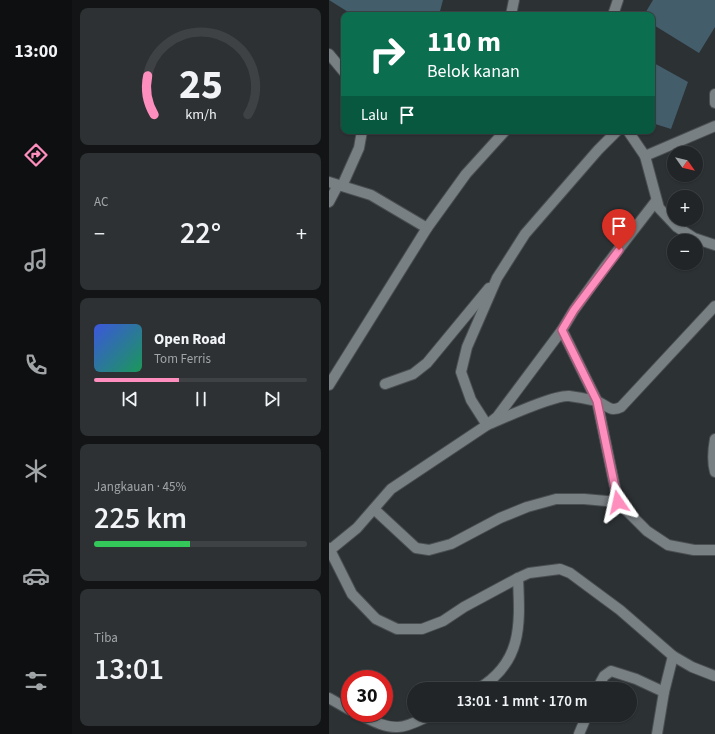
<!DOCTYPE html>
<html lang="id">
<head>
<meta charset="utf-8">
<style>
	body { margin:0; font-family:"Source Sans 3",sans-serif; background:#2d3133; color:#f1f3f6; height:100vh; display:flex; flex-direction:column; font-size:15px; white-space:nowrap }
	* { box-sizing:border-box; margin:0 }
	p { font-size:13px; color:#a2a5a7 }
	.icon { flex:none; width:22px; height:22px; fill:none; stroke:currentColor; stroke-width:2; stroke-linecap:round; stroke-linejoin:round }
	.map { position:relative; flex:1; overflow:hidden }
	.details { display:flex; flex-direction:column; gap:8px; padding:8px; background:#121415; width:257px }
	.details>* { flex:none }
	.guide { position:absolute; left:12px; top:12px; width:314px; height:122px; border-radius:8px; box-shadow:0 1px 3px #0004,0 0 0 1px #3e4244; background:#0b6e4f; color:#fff; overflow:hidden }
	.needle { width:26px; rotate:124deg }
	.controls { position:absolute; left:338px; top:146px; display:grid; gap:8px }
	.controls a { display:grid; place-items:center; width:36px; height:36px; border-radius:50%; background:#212527; box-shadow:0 1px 3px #0004,0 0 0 1px #3e4244; font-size:20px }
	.speed { position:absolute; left:12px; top:670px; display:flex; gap:8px; font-size:20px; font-weight:700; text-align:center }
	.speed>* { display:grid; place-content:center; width:52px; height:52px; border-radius:50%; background:#212527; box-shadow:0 1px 3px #0004,0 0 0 1px #3e4244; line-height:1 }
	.speed .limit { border:6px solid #d22; background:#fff; color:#111 }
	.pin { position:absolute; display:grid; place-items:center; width:34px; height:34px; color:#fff; margin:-41px -17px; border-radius:50% 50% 50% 0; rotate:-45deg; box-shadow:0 0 4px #0007 }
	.pin .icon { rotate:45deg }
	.me { position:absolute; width:44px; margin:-22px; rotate:349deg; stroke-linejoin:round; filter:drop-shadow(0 0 3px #0008) }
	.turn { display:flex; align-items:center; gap:14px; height:84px; padding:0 20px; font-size:18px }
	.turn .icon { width:52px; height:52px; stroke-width:2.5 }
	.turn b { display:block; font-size:28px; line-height:34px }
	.then { display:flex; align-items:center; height:38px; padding:0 20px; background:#0003; gap:8px; font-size:15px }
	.big { font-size:30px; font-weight:600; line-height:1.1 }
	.details .card { flex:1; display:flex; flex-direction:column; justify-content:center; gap:6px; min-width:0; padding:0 14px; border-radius:8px; background:#2d3133 }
	.details .dial { align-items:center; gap:0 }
	.dial svg { height:104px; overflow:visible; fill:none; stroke:#3e4244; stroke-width:7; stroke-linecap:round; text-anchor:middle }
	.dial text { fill:#f1f3f6; stroke:none }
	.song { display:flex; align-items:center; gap:12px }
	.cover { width:48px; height:48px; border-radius:6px; background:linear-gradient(135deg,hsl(230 70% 55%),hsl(150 70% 35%)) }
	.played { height:4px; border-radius:2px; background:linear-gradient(90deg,#fe8ebd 40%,#3e4244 40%) }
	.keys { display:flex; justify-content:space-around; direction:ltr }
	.heat { display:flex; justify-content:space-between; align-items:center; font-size:22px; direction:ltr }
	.charge { height:6px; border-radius:3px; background:linear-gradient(90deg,#34c759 45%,#3e4244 0) }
	.trip { position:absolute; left:78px; top:682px; width:230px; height:40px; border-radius:20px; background:#212527; box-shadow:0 1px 3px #0004,0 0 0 1px #3e4244; font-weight:600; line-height:40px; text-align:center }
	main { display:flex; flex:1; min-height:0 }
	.tabs { display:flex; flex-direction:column; width:72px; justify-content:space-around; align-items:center; background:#0d0f10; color:#a2a5a7 }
	.tabs .icon { width:28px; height:28px }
	.tabs .active { color:#fe8ebd }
	.tabs b { font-size:18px; color:#f1f3f6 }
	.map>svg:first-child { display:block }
	.green { fill:#435d6b }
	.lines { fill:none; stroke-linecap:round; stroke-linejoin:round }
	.minor-casing { stroke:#4a4f52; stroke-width:12 }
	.minor { stroke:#798083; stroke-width:10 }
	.route-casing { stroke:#a55c7b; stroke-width:10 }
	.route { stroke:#fe8ebd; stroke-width:7 }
</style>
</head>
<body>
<main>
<nav class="tabs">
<b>13:00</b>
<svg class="icon active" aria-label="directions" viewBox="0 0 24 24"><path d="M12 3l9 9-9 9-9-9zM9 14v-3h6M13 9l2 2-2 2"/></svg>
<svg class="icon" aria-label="music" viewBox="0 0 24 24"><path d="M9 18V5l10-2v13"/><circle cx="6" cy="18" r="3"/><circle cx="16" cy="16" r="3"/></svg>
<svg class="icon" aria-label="phone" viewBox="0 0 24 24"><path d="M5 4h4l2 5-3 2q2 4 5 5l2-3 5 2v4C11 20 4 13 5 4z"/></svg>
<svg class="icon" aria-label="climate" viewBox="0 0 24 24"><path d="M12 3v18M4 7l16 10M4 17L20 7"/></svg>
<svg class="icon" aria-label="car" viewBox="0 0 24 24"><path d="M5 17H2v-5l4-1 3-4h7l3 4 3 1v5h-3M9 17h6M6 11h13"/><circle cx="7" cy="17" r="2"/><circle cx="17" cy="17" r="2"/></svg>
<svg class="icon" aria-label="filters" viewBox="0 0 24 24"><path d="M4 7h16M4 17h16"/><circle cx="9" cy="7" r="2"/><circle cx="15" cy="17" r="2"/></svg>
</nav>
<section class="details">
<div class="card dial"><svg viewBox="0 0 100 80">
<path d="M14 69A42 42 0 1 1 86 69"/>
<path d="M14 69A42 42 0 0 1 9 39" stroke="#fe8ebd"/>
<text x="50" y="56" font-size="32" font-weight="700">25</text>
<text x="50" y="72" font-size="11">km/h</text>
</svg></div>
<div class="card"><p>AC</p>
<div class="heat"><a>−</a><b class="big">22°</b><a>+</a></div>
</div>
<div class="card">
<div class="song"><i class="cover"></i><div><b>Open Road</b><p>Tom Ferris</p></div></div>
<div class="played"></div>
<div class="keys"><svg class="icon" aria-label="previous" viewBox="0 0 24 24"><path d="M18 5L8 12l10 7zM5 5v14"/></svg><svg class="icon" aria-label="pause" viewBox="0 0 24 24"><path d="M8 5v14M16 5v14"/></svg><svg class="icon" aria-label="next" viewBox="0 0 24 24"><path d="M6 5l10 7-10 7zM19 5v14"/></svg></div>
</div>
<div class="card"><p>Jangkauan · 45%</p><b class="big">225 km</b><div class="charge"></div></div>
<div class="card"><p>Tiba</p><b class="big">13:01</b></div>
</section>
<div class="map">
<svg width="386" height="734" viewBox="0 0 386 734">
	<rect width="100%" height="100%" fill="#2c3134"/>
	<g class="green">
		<polygon points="0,0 114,0 110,15 24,15"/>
		<polygon points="324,0 386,0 386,27 370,53 323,24 323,15 315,15"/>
		<polygon points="323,62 359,82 342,129 323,123"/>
	</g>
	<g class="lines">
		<g class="minor-casing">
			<g id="minor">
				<polyline points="182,15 185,0"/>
				<polyline points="284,15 289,0"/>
				<polyline points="0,54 15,72"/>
				<polyline points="386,94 386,103"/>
				<path d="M 288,131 L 269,150 L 196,234 L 168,278 L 138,347 L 132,372 L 142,400 L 158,425 C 175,418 224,395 240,396 C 248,397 259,399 267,401 C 277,404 281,413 292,407 L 386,306"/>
				<polyline points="299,131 316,156 386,126"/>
				<polyline points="316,156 330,208 348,227 365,238 386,245"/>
				<polyline points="0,182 42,195 98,228"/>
				<polyline points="13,186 30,148 33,131"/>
				<polyline points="0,202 9,185"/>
				<polyline points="233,330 268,401 289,502 318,531 339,545 365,550 386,550"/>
				<polyline points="56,384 84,374 98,363 160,288"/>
				<polyline points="0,385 98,228 137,174 176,131"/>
				<path d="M 386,439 C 384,450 383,461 386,472"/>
				<polyline points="45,509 87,548 100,550 122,544 171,518 198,507 227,499 255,499 289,502"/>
				<polyline points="0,548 23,594 47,619 68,629 93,629 114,621 135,607 189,578 200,573 231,569 241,573 291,610 344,656 363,667 386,676"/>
				<polyline points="1,550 28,528 62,489 158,425 168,417 233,330 245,310 276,267 327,201"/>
				<path d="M 149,689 C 194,662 191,624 189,578"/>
				<polyline points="268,689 275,676 282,671 307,679 335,692"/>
				<polyline points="0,698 21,710"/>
				<path d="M 27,713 C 40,719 55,728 69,727 C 79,727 93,719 102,715"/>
				<polyline points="250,734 258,715"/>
				<polyline points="328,734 335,692 344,656"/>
			</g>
		</g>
		<use href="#minor" class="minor"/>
	</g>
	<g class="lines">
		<g class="route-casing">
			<polyline id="route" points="289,502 268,401 233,330 245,310 290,250"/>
		</g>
		<use href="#route" class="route"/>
	</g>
</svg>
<div class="controls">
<a><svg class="needle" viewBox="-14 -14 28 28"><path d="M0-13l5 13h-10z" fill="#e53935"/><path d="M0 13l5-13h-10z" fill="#a2a5a7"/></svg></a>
<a>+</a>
<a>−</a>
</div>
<div class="speed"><div class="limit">30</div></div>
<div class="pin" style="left:290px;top:250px;background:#d93025"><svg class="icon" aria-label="arrive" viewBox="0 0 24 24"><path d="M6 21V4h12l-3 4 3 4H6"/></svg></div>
<svg class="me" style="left:289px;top:502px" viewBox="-20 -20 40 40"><path d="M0-17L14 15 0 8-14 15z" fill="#fe8ebd" stroke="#fff" stroke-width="4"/></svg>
<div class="trip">13:01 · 1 mnt · 170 m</div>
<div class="guide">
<div class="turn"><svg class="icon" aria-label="right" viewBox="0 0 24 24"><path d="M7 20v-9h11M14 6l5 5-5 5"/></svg><div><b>110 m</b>Belok kanan</div></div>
<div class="then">Lalu<svg class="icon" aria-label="arrive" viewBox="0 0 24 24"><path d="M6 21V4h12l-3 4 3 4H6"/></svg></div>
</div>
</div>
</main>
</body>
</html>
